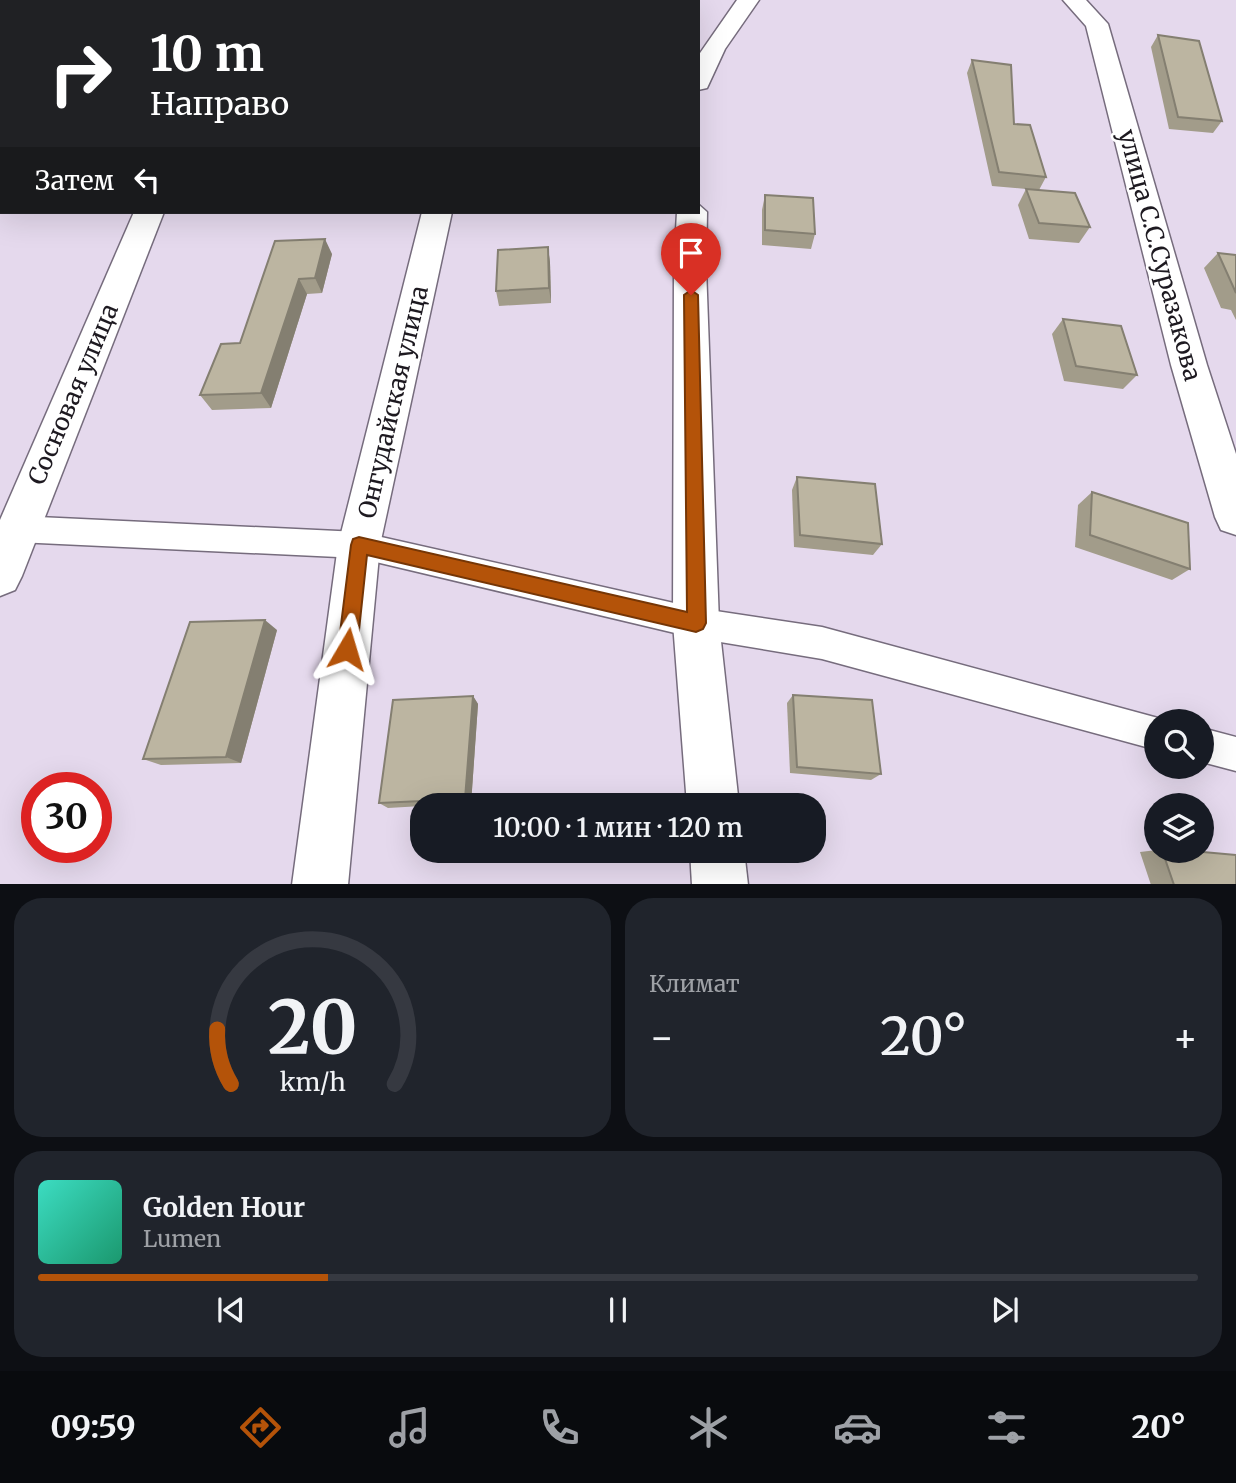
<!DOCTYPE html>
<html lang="ru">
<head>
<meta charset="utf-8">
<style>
	body { margin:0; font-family:Merriweather,serif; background:#20242c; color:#f1f3f6; height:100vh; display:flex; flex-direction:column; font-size:26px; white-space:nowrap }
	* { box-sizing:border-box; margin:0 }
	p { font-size:23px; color:#9ea1a6 }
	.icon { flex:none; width:38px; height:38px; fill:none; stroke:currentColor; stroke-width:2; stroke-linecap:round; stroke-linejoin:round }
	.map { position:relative; height:884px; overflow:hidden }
	.sheet { display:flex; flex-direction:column; gap:14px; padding:14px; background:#0d0f14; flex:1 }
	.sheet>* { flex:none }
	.banner { position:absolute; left:0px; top:0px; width:700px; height:214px; box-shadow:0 7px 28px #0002; background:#202124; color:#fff; overflow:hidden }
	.tools { position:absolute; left:1144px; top:709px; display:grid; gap:14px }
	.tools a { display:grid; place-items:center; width:70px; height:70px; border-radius:50%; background:#171b24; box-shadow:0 7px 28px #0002; font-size:35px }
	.speed { position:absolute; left:21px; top:772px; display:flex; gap:14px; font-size:35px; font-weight:700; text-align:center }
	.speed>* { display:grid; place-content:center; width:91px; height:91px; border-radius:50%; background:#171b24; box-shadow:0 7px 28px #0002; line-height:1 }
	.speed .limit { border:10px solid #d22; background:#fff; color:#111 }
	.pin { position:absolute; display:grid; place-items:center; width:60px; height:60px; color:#fff; margin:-72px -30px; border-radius:50% 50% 50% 0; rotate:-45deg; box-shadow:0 0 7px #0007 }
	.pin .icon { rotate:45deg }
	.me { position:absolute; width:77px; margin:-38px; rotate:7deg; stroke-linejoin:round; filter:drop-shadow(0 0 5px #0008) }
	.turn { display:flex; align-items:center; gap:24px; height:147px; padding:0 35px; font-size:32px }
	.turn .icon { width:91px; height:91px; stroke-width:2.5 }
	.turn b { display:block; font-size:49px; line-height:60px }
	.then { display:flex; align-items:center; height:66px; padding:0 35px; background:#0003; gap:14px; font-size:26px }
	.big { font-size:52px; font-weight:600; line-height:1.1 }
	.sheet .card { flex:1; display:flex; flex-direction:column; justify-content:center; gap:10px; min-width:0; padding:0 24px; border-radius:28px; background:#20242c }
	.sheet .dial { align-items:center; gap:0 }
	.dial svg { height:182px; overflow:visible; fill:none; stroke:#363941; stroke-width:7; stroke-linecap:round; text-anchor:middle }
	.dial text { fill:#f1f3f6; stroke:none }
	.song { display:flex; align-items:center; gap:21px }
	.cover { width:84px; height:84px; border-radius:10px; background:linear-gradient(135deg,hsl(170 70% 55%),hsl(160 70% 35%)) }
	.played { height:7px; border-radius:4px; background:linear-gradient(90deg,#b45309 25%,#363941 25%) }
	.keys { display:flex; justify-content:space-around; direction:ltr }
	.heat { display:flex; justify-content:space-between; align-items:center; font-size:38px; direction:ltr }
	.sheet .tiles { flex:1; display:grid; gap:14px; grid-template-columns:1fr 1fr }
	.card:last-child { grid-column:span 2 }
	.trip { position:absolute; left:410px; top:793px; width:416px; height:70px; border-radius:28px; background:#171b24; box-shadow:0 7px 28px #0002; font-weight:600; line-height:70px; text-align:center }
	.tab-bar { display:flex; height:112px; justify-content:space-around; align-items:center; background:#090b0e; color:#9ea1a6 }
	.tab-bar .icon { width:49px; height:49px }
	.tab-bar .active { color:#b45309 }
	.tab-bar b { font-size:32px; color:#f1f3f6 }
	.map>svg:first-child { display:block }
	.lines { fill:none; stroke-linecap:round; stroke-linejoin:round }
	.lane-casing { stroke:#766c7d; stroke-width:3 }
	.street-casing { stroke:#766c7d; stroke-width:3 }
	.lane { fill:#fff; fill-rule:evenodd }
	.street { fill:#fff; fill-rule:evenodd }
	.wall { fill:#a29c8a }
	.shaded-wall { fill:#847f71 }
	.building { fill:#bcb5a1; stroke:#847f71; stroke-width:2 }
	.route { fill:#b45309; stroke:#753606; stroke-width:2 }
	.labels { text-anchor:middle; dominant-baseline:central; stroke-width:5; stroke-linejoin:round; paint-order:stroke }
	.street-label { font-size:24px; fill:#1d1920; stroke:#fff }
</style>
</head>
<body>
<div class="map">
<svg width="1236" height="885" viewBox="0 0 1236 885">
	<rect width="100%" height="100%" fill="#e5d9ed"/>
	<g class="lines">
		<g class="lane-casing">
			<g id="lane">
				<polygon points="17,516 359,532 696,608 822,627 1169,721 1157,721 1157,750 822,659 696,638 359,558 17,542 7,538 3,529 7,520"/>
				<polygon points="1202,728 1236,737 1236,771 1202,762"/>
			</g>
		</g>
		<g class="street-casing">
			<g id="street">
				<rect x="174" y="0" width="22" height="2"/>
				<rect x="478" y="0" width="22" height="2"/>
				<polygon points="737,0 759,0 725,49 707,88 698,90 698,56"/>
				<polygon points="1063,0 1086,0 1108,24 1207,365 1236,454 1236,535 1221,530 1215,517 1171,365 1086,26"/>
				<polygon points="698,204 707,212 706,267 719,623 739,805 687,805 673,623 674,267 677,212 698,212"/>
				<polygon points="134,212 164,212 22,576 15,590 0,596 0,520"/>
				<polygon points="422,212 452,212 380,545 348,885 292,885 338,545"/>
				<polygon points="690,850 744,850 748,885 692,885"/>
			</g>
		</g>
		<use href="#lane" class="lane"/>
		<use href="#street" class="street"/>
	</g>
	<g class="wall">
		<polygon points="1158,35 1222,121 1213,133 1169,129 1151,47"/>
		<polygon points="972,60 1014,124 1046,177 1039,190 1090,227 1079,243 1029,239 1018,205 1026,189 992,186 967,73"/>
		<polygon points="765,195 815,234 811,249 762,245 762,210"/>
		<polygon points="275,241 332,254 322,293 307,294 271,408 212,410 200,395 240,343"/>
		<polygon points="548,247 550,263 551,303 499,306 496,291"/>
		<polygon points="1218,253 1236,255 1236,320 1231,310 1221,308 1204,268"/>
		<polygon points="1063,319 1137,375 1123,389 1064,381 1052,334"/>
		<polygon points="797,477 882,544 873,555 794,547 792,490"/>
		<polygon points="1092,492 1190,569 1172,580 1075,547 1078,505"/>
		<polygon points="277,630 241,763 161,765 143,759"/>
		<polygon points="793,695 881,774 871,780 790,773 787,703"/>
		<polygon points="473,696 478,704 471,804 422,805 422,806 388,808 379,803"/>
		<polygon points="1157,850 1181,850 1236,885 1151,885 1140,852"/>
	</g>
	<g class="shaded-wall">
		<polygon points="2,99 2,128 0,131 0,102"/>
		<polygon points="325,239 332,254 322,293 315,278"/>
		<polygon points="548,247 550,263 551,303 549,288"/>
		<polygon points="299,279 307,294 271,408 261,393"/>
		<polygon points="265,620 277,630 241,763 226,757"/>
		<polygon points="473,696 478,704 471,804 465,799"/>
	</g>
	<g class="building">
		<polygon points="1158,35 1199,41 1222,121 1178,117"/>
		<polygon points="2,38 2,99 0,102 0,39"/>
		<polygon points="972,60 1011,65 1014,124 1030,125 1046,177 999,172"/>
		<polygon points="1026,189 1075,193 1090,227 1039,223"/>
		<polygon points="765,195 813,198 815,234 765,230"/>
		<polygon points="325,239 315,278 299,279 261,393 200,395 221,344 240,343 275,241"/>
		<polygon points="548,247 549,288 496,291 498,250"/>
		<polygon points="1218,253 1236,255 1236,293"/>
		<polygon points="1063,319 1121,326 1137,375 1076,366"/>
		<polygon points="797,477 875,484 882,544 800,535"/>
		<polygon points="1092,492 1188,523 1190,569 1090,535"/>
		<polygon points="265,620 226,757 143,759 190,622"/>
		<polygon points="793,695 872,700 881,774 797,767"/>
		<polygon points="473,696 465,799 379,803 393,700"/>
		<polygon points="1162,850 1181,850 1236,855 1236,885 1174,885"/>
	</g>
	<polygon class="route" points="691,290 698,295 706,623 703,629 696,632 367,555 357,649 354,656 347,659 340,656 338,649 351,545 353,539 359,537 687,612 684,295"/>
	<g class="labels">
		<g class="street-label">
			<text transform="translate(1160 255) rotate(75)">улица С.С.Суразакова</text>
			<text transform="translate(73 394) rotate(-67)">Сосновая улица</text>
			<text transform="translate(393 402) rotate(-77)">Онгудайская улица</text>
		</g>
	</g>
</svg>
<div class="tools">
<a><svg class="icon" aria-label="search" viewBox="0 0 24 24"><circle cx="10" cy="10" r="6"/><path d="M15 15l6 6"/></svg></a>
<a><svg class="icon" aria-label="layers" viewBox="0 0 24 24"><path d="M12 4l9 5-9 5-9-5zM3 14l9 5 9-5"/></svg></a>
</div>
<div class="speed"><div class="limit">30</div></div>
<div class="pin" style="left:691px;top:295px;background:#d93025"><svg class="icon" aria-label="arrive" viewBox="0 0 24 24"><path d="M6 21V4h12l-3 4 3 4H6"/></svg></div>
<svg class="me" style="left:347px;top:649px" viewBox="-20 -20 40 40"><path d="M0-17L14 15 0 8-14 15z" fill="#b45309" stroke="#fff" stroke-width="4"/></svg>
<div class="trip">10:00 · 1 мин · 120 m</div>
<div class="banner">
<div class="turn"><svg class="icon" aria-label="right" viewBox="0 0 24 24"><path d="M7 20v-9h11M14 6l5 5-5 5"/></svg><div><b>10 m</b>Направо</div></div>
<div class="then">Затем<svg class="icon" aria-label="left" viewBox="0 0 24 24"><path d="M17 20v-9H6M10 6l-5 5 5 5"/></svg></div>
</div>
</div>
<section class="sheet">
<div class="tiles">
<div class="card dial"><svg viewBox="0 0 100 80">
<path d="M14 69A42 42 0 1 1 86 69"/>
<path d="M14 69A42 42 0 0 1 8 45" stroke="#b45309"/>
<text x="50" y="56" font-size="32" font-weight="700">20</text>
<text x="50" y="72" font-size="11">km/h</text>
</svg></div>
<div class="card"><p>Климат</p>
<div class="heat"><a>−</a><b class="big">20°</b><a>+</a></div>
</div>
<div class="card">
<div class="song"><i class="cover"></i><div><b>Golden Hour</b><p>Lumen</p></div></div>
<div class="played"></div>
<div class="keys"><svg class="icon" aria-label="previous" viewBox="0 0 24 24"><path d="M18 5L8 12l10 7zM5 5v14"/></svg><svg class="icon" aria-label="pause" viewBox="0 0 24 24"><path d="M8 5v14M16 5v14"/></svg><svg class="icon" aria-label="next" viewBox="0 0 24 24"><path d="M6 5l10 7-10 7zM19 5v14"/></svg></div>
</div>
</div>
</section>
<nav class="tab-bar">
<b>09:59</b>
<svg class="icon active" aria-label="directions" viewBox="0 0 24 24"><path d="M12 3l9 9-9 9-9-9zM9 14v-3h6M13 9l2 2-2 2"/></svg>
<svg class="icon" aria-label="music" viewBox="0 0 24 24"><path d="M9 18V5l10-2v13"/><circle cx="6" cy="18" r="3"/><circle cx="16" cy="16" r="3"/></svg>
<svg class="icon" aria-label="phone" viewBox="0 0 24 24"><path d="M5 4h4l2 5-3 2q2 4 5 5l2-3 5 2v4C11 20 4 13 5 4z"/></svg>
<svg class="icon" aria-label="climate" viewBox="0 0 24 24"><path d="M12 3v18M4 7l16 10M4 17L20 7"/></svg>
<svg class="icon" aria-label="car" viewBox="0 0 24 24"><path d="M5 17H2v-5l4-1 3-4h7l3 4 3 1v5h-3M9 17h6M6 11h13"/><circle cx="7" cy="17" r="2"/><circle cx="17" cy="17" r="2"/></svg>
<svg class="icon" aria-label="filters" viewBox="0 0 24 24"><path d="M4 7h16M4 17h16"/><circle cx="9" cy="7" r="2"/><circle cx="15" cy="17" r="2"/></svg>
<b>20°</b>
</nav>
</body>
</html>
